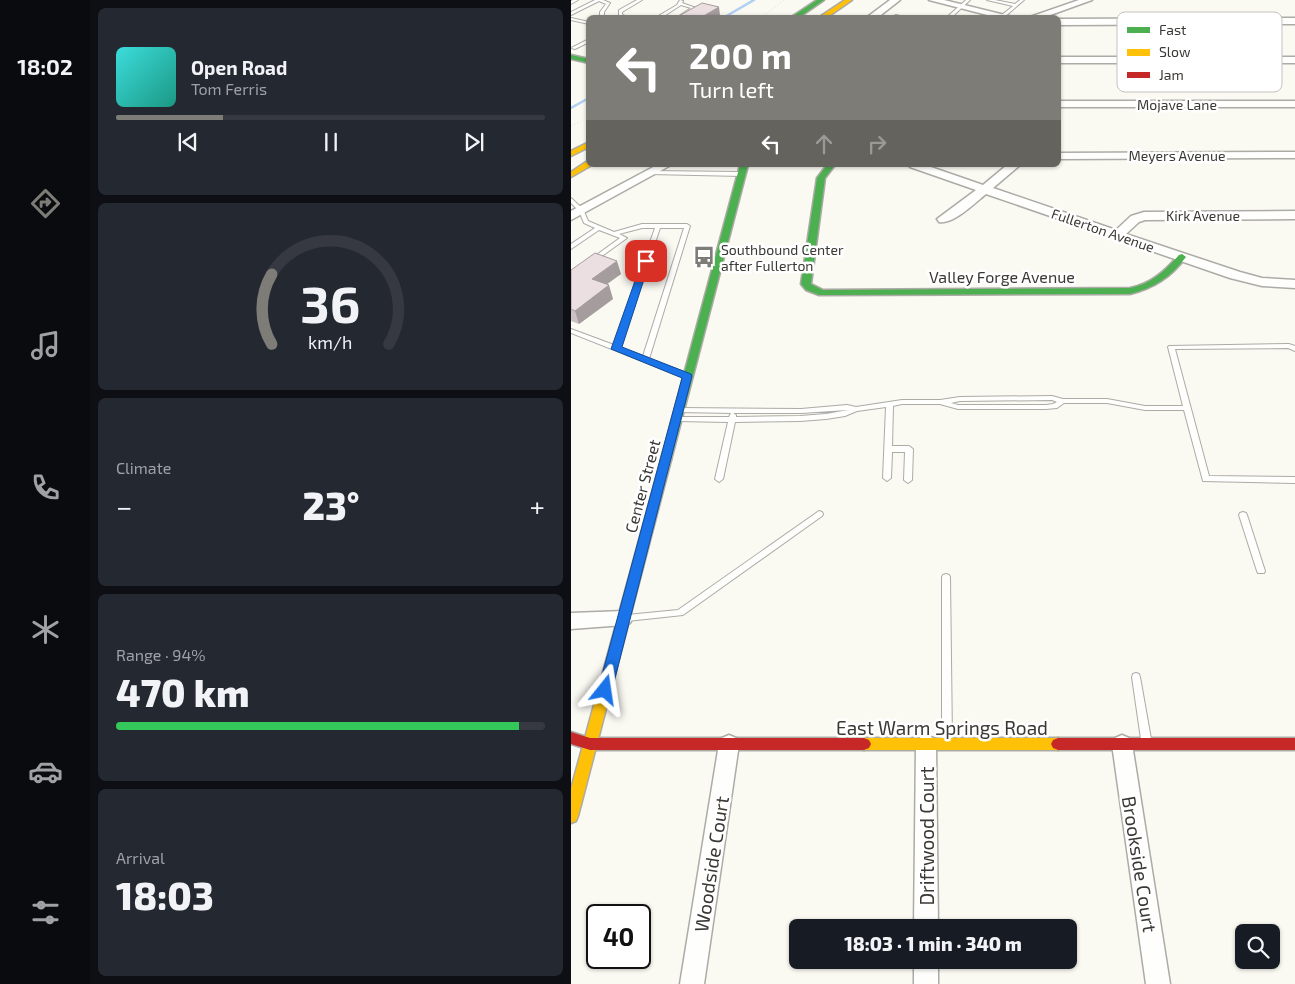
<!DOCTYPE html>
<html lang="en">
<head>
<meta charset="utf-8">
<style>
	body { margin:0; font-family:"Exo 2",sans-serif; background:#242831; color:#f1f3f6; height:100vh; display:flex; flex-direction:column; font-size:19px; white-space:nowrap }
	* { box-sizing:border-box; margin:0 }
	p { font-size:16px; color:#9ea1a6 }
	.icon { flex:none; width:28px; height:28px; fill:none; stroke:currentColor; stroke-width:2; stroke-linecap:round; stroke-linejoin:round }
	.map { position:relative; flex:1; overflow:hidden }
	.sheet { display:flex; flex-direction:column; gap:8px; padding:8px; background:#0d0f14; width:481px }
	.sheet>* { flex:none }
	.guide { position:absolute; left:15px; top:15px; width:475px; height:152px; border-radius:8px; box-shadow:0 1px 4px #0004; background:#7d7c76; color:#fff; overflow:hidden }
	.tools { position:absolute; left:664px; top:924px; display:grid; gap:10px }
	.tools a { display:grid; place-items:center; width:45px; height:45px; border-radius:8px; background:#171b24; box-shadow:0 1px 4px #0004; font-size:25px }
	.speed { position:absolute; left:15px; top:904px; display:flex; gap:10px; font-size:25px; font-weight:700; text-align:center }
	.speed>* { display:grid; place-content:center; width:65px; height:65px; border-radius:50%; background:#171b24; box-shadow:0 1px 4px #0004; line-height:1 }
	.speed .limit { border:2px solid #111; border-radius:8px; background:#fff; color:#111 }
	.pin { position:absolute; display:grid; place-items:center; width:42px; height:42px; color:#fff; margin:-21px; border-radius:10px; box-shadow:0 2px 8px #0006 }
	.me { position:absolute; width:55px; margin:-28px; rotate:15deg; stroke-linejoin:round; filter:drop-shadow(0 0 4px #0008) }
	.turn { display:flex; align-items:center; gap:18px; height:105px; padding:0 20px; font-size:22px }
	.turn .icon { width:65px; height:65px; stroke-width:2.5 }
	.turn b { display:block; font-size:35px; line-height:42px }
	.lanes { display:flex; align-items:center; height:48px; padding:0 20px; background:#0003; justify-content:center; gap:25px; direction:ltr }
	.lanes .off { opacity:.35 }
	.big { font-size:38px; font-weight:800; line-height:1.1 }
	.sheet .widget { flex:1; display:flex; flex-direction:column; justify-content:center; gap:8px; min-width:0; padding:0 18px; border-radius:8px; background:#242831 }
	.sheet .dial { align-items:center; gap:0 }
	.dial svg { height:130px; overflow:visible; fill:none; stroke:#363941; stroke-width:7; stroke-linecap:round; text-anchor:middle }
	.dial text { fill:#f1f3f6; stroke:none }
	.song { display:flex; align-items:center; gap:15px }
	.cover { width:60px; height:60px; border-radius:8px; background:linear-gradient(135deg,hsl(180 70% 55%),hsl(170 70% 35%)) }
	.played { height:5px; border-radius:2px; background:linear-gradient(90deg,#7d7c76 25%,#363941 25%) }
	.keys { display:flex; justify-content:space-around; direction:ltr }
	.heat { display:flex; justify-content:space-between; align-items:center; font-size:28px; direction:ltr }
	.charge { height:8px; border-radius:4px; background:linear-gradient(90deg,#34c759 94%,#363941 0) }
	.trip { position:absolute; left:218px; top:919px; width:288px; height:50px; border-radius:8px; background:#171b24; box-shadow:0 1px 4px #0004; font-weight:800; line-height:50px; text-align:center }
	main { display:flex; flex:1; min-height:0 }
	.menu { display:flex; flex-direction:column; width:90px; justify-content:space-around; align-items:center; background:#090b0e; color:#9ea1a6 }
	.menu .icon { width:35px; height:35px }
	.menu .selected { color:#7d7c76 }
	.menu b { font-size:22px; color:#f1f3f6 }
	.map>svg:first-child { display:block }
	.lines { fill:none; stroke-linecap:round; stroke-linejoin:round }
	.stream { stroke:#afd0f2; stroke-width:2.5 }
	.lane-casing { stroke:#acaba6; stroke-width:2 }
	.street-casing { stroke:#acaba6; stroke-width:3 }
	.fast-casing { stroke:#acaba6; stroke-width:3 }
	.slow-casing { stroke:#acaba6; stroke-width:3 }
	.jam-casing { stroke:#acaba6; stroke-width:3 }
	.path { stroke:#dddcda; stroke-width:1; stroke-dasharray:1 2.5; stroke-linecap:butt }
	.lane { fill:#fefefd; fill-rule:evenodd }
	.street { fill:#fefefd; fill-rule:evenodd }
	.fast { fill:#4caf50; fill-rule:evenodd }
	.slow { fill:#ffc107; fill-rule:evenodd }
	.jam { fill:#c62828; fill-rule:evenodd }
	.wall { fill:#cbc0c2 }
	.shaded-wall { fill:#a59c9e }
	.building { fill:#ecdfe1; stroke:#a59c9e }
	.route { fill:#1a73e8; stroke:#114b97 }
	.labels { text-anchor:middle; dominant-baseline:central; stroke-width:5; stroke-linejoin:round; paint-order:stroke }
	.far-street-label { font-size:14px; fill:#3a3834; stroke:#fff }
	.far-poi-label { font-size:14px; fill:#3a3834; stroke:#fff; text-anchor:start }
	.street-label { font-size:16px; fill:#3a3834; stroke:#fff }
	.near-street-label { font-size:19px; fill:#3a3834; stroke:#fff }
	.key { fill:#fff; stroke:#c4c3c2; stroke-width:1 }
	.key-label { font-size:14px; fill:#3a3834 }
</style>
</head>
<body>
<main>
<nav class="menu">
<b>18:02</b>
<svg class="icon selected" aria-label="directions" viewBox="0 0 24 24"><path d="M12 3l9 9-9 9-9-9zM9 14v-3h6M13 9l2 2-2 2"/></svg>
<svg class="icon" aria-label="music" viewBox="0 0 24 24"><path d="M9 18V5l10-2v13"/><circle cx="6" cy="18" r="3"/><circle cx="16" cy="16" r="3"/></svg>
<svg class="icon" aria-label="phone" viewBox="0 0 24 24"><path d="M5 4h4l2 5-3 2q2 4 5 5l2-3 5 2v4C11 20 4 13 5 4z"/></svg>
<svg class="icon" aria-label="climate" viewBox="0 0 24 24"><path d="M12 3v18M4 7l16 10M4 17L20 7"/></svg>
<svg class="icon" aria-label="car" viewBox="0 0 24 24"><path d="M5 17H2v-5l4-1 3-4h7l3 4 3 1v5h-3M9 17h6M6 11h13"/><circle cx="7" cy="17" r="2"/><circle cx="17" cy="17" r="2"/></svg>
<svg class="icon" aria-label="filters" viewBox="0 0 24 24"><path d="M4 7h16M4 17h16"/><circle cx="9" cy="7" r="2"/><circle cx="15" cy="17" r="2"/></svg>
</nav>
<section class="sheet">
<div class="widget">
<div class="song"><i class="cover"></i><div><b>Open Road</b><p>Tom Ferris</p></div></div>
<div class="played"></div>
<div class="keys"><svg class="icon" aria-label="previous" viewBox="0 0 24 24"><path d="M18 5L8 12l10 7zM5 5v14"/></svg><svg class="icon" aria-label="pause" viewBox="0 0 24 24"><path d="M8 5v14M16 5v14"/></svg><svg class="icon" aria-label="next" viewBox="0 0 24 24"><path d="M6 5l10 7-10 7zM19 5v14"/></svg></div>
</div>
<div class="widget dial"><svg viewBox="0 0 100 80">
<path d="M14 69A42 42 0 1 1 86 69"/>
<path d="M14 69A42 42 0 0 1 14 26" stroke="#7d7c76"/>
<text x="50" y="56" font-size="32" font-weight="700">36</text>
<text x="50" y="72" font-size="11">km/h</text>
</svg></div>
<div class="widget"><p>Climate</p>
<div class="heat"><a>−</a><b class="big">23°</b><a>+</a></div>
</div>
<div class="widget"><p>Range · 94%</p><b class="big">470 km</b><div class="charge"></div></div>
<div class="widget"><p>Arrival</p><b class="big">18:03</b></div>
</section>
<div class="map">
<svg width="724" height="984" viewBox="0 0 724 984">
	<rect width="100%" height="100%" fill="#faf9f2"/>
	<g class="lines">
		<g class="stream">
			<polyline points="152,18 183,0"/>
			<polyline points="0,108 18,98"/>
		</g>
		<g class="lane-casing">
			<g id="lane">
				<polygon points="2,0 7,0 0,4 0,1"/>
				<polygon points="24,0 32,0 39,3 33,12 33,18 29,18 29,12 35,4 28,1 0,15 0,12"/>
				<polygon points="66,0 71,0 51,12 51,14 56,18 50,18 48,16 48,10"/>
				<polygon points="109,0 112,1 111,3 125,8 111,18 105,18 120,8 110,5 90,18 84,18 106,5"/>
				<polygon points="395,0 399,0 380,18 375,18"/>
				<polygon points="416,0 424,0 444,4 449,0 453,0 432,18 427,18 442,6"/>
				<polygon points="325,15 333,17 334,18 324,17 323,16"/>
				<polygon points="0,18 18,22 18,24 0,20"/>
				<polygon points="18,39 18,42 4,49 0,48"/>
				<polygon points="80,171 171,172 174,174 171,176 78,174 78,172"/>
				<path d="M 0,198 L 12,209 L 17,221 L 43,232 L 71,224 L 116,224 L 119,226 L 78,359 L 118,374 L 119,376 L 118,378 L 114,378 L 0,333 L 0,329 L 43,345 L 84,228 L 71,228 L 48,234 L 56,238 L 24,261 L 20,261 L 20,259 L 49,238 L 28,230 L 0,249 L 0,244 L 24,228 L 13,223 L 8,211 L 0,203 ZM 89,228 L 113,228 L 72,356 L 49,348 Z"/>
				<path d="M 718,344 L 724,346 L 724,351 L 717,348 L 604,349 L 638,476 L 724,477 L 724,483 L 632,481 L 613,410 L 574,410 L 536,403 L 493,403 L 486,408 L 475,409 L 387,409 L 369,404 L 331,404 L 322,406 L 321,446 L 338,446 L 342,449 L 341,480 L 337,483 L 333,480 L 334,452 L 321,452 L 320,478 L 316,481 L 312,478 L 315,407 L 286,411 L 274,416 L 255,419 L 229,421 L 164,422 L 152,479 L 148,482 L 144,479 L 157,422 L 107,421 L 104,419 L 107,417 L 158,417 L 160,413 L 162,413 L 107,412 L 106,410 L 109,408 L 230,409 L 276,405 L 285,407 L 331,400 L 369,400 L 389,397 L 481,396 L 492,399 L 536,399 L 574,406 L 612,406 L 597,347 L 598,346 ZM 481,400 L 486,402 L 482,404 L 475,405 L 387,405 L 380,403 L 389,401 ZM 277,410 L 255,414 L 229,416 L 165,417 L 165,415 L 162,413 L 230,413 Z"/>
				<polygon points="248,511 251,512 252,514 251,516 112,615 56,621 53,620 52,618 53,616 56,615 107,610"/>
				<polygon points="672,512 675,513 676,515 694,571 693,573 687,573 686,571 668,515 669,513"/>
				<polygon points="375,574 378,575 379,577 381,740 379,743 376,744 373,743 371,740 371,577 372,575"/>
				<polygon points="565,673 568,674 569,677 580,739 578,742 575,743 572,742 570,739 561,677 562,674"/>
			</g>
		</g>
		<g class="street-casing">
			<g id="street">
				<polygon points="319,0 329,0 306,18 295,18"/>
				<polygon points="358,0 373,0 446,18 428,18"/>
				<polygon points="508,0 521,0 471,18 456,18"/>
				<polygon points="724,18 724,24 488,25 488,19"/>
				<rect x="488" y="57" width="236" height="6"/>
				<rect x="488" y="101" width="236" height="6"/>
				<polygon points="724,152 724,158 488,159 488,153"/>
				<polygon points="86,165 100,165 0,220 0,211"/>
				<path d="M 337,165 L 354,165 L 412,185 L 436,165 L 449,165 L 422,188 L 545,230 L 560,216 L 573,212 L 724,211 L 724,219 L 574,220 L 568,222 L 555,234 L 669,272 L 691,278 L 724,280 L 724,288 L 691,286 L 659,278 L 415,194 C 405,202 382,225 368,222 L 366,219 L 405,190 L 339,167 Z"/>
				<polygon points="53,611 59,613 62,618 59,623 53,625 0,629 0,613"/>
				<polygon points="158,735 165,738 168,744 133,984 109,984 148,744 151,738"/>
				<polygon points="355,735 362,738 365,744 367,928 343,928 345,744 348,738"/>
				<polygon points="551,735 558,738 561,744 599,984 575,984 541,744 544,738"/>
				<rect x="343" y="960" width="24" height="24"/>
			</g>
		</g>
		<g class="fast-casing">
			<g id="fast">
				<polygon points="246,0 253,0 227,18 219,18"/>
				<polygon points="0,55 18,59 18,63 0,59"/>
				<polygon points="169,165 177,165 100,460 95,464 90,460"/>
				<path d="M 256,165 L 264,165 L 254,178 L 240,284 L 252,290 L 559,288 C 580,284 594,271 608,255 L 611,254 L 615,257 C 600,277 583,288 559,294 L 248,295 L 235,290 L 230,284 L 246,178 Z"/>
			</g>
		</g>
		<g class="slow-casing">
			<g id="slow">
				<polygon points="274,0 281,0 255,18 247,18"/>
				<polygon points="18,142 18,147 0,156 0,151"/>
				<polygon points="15,162 18,162 18,165 21,165 0,177 0,172"/>
				<polygon points="95,456 100,460 7,816 5,821 0,823 0,789 90,460"/>
				<polygon points="293,738 487,738 492,740 494,744 492,748 487,750 293,750 288,748 286,744 288,740"/>
			</g>
		</g>
		<g class="jam-casing">
			<g id="jam">
				<polygon points="0,732 19,738 293,738 298,740 300,744 298,748 293,750 19,750 0,744"/>
				<polygon points="487,738 724,738 724,750 487,750 482,748 480,744 482,740"/>
			</g>
		</g>
		<g class="path">
			<polyline points="190,18 213,0"/>
			<polyline points="0,126 18,118"/>
		</g>
		<use href="#lane" class="lane"/>
		<use href="#street" class="street"/>
		<use href="#fast" class="fast"/>
		<use href="#slow" class="slow"/>
		<use href="#jam" class="jam"/>
	</g>
	<polygon class="wall" points="0,270 50,274 36,284 42,299 8,324 0,321"/>
	<g class="shaded-wall">
		<polygon points="148,7 149,15 146,18 129,18"/>
		<polygon points="46,261 50,274 25,292 21,279"/>
		<polygon points="38,285 42,299 8,324 4,311"/>
	</g>
	<g class="building">
		<polygon points="131,3 148,7 129,18 106,17"/>
		<polygon points="24,253 46,261 21,279 38,285 4,311 0,309 0,270"/>
	</g>
	<polygon class="route" points="75,258 79,261 51,347 120,374 121,376 41,690 39,694 34,696 29,694 27,690 111,378 40,349 71,261"/>
	<defs>
		<g id="bus-bare" transform="scale(1.725)"><path d="M-5-6H5V4H4V6H2V4H-2V6H-4V4H-5ZM-3.5-4V0h7V-4ZM-3.5 1.2v1.5H-2V1.2ZM2 1.2v1.5H3.5V1.2Z" fill="#7d7c76" stroke="#fff" stroke-width="2.5" paint-order="stroke"/></g>
	</defs>
	<g fill-rule="evenodd">
		<use href="#bus-bare" x="133" y="257"/>
	</g>
	<g class="labels">
		<g class="far-street-label">
			<text x="606" y="104">Mojave Lane</text>
			<text x="606" y="155">Meyers Avenue</text>
			<text x="632" y="215">Kirk Avenue</text>
			<text transform="translate(532 230) rotate(19)">Fullerton Avenue</text>
		</g>
		<g class="far-poi-label">
			<text x="150" y="249">Southbound Center<tspan x="150" dy="16">after Fullerton</tspan></text>
		</g>
		<g class="street-label">
			<text x="431" y="276">Valley Forge Avenue</text>
			<text transform="translate(71 486) rotate(-75)">Center Street</text>
		</g>
		<g class="near-street-label">
			<text x="371" y="727">East Warm Springs Road</text>
			<text transform="translate(355 836) rotate(-90)">Driftwood Court</text>
			<text transform="translate(140 864) rotate(-81)">Woodside Court</text>
			<text transform="translate(569 864) rotate(81)">Brookside Court</text>
		</g>
	</g>
	<rect x="546" y="12" width="165" height="80" rx="8" class="key"/>
	<rect x="556" y="27" width="23" height="6" fill="#4caf50"/>
	<rect x="556" y="49" width="23" height="7" fill="#ffc107"/>
	<rect x="556" y="72" width="23" height="6" fill="#c62828"/>
	<g class="key-label">
		<text x="588" y="35">Fast</text>
		<text x="588" y="57">Slow</text>
		<text x="588" y="80">Jam</text>
	</g>
</svg>
<div class="tools">
<a><svg class="icon" aria-label="search" viewBox="0 0 24 24"><circle cx="10" cy="10" r="6"/><path d="M15 15l6 6"/></svg></a>
</div>
<div class="speed"><div class="limit">40</div></div>
<div class="pin" style="left:75px;top:261px;background:#d93025"><svg class="icon" aria-label="arrive" viewBox="0 0 24 24"><path d="M6 21V4h12l-3 4 3 4H6"/></svg></div>
<svg class="me" style="left:34px;top:690px" viewBox="-20 -20 40 40"><path d="M0-17L14 15 0 8-14 15z" fill="#1a73e8" stroke="#fff" stroke-width="4"/></svg>
<div class="trip">18:03 · 1 min · 340 m</div>
<div class="guide">
<div class="turn"><svg class="icon" aria-label="left" viewBox="0 0 24 24"><path d="M17 20v-9H6M10 6l-5 5 5 5"/></svg><div><b>200 m</b>Turn left</div></div>
<div class="lanes"><svg class="icon" aria-label="left" viewBox="0 0 24 24"><path d="M17 20v-9H6M10 6l-5 5 5 5"/></svg><svg class="icon off" aria-label="ahead" viewBox="0 0 24 24"><path d="M12 20V5M6 11l6-6 6 6"/></svg><svg class="icon off" aria-label="right" viewBox="0 0 24 24"><path d="M7 20v-9h11M14 6l5 5-5 5"/></svg></div>
</div>
</div>
</main>
</body>
</html>
